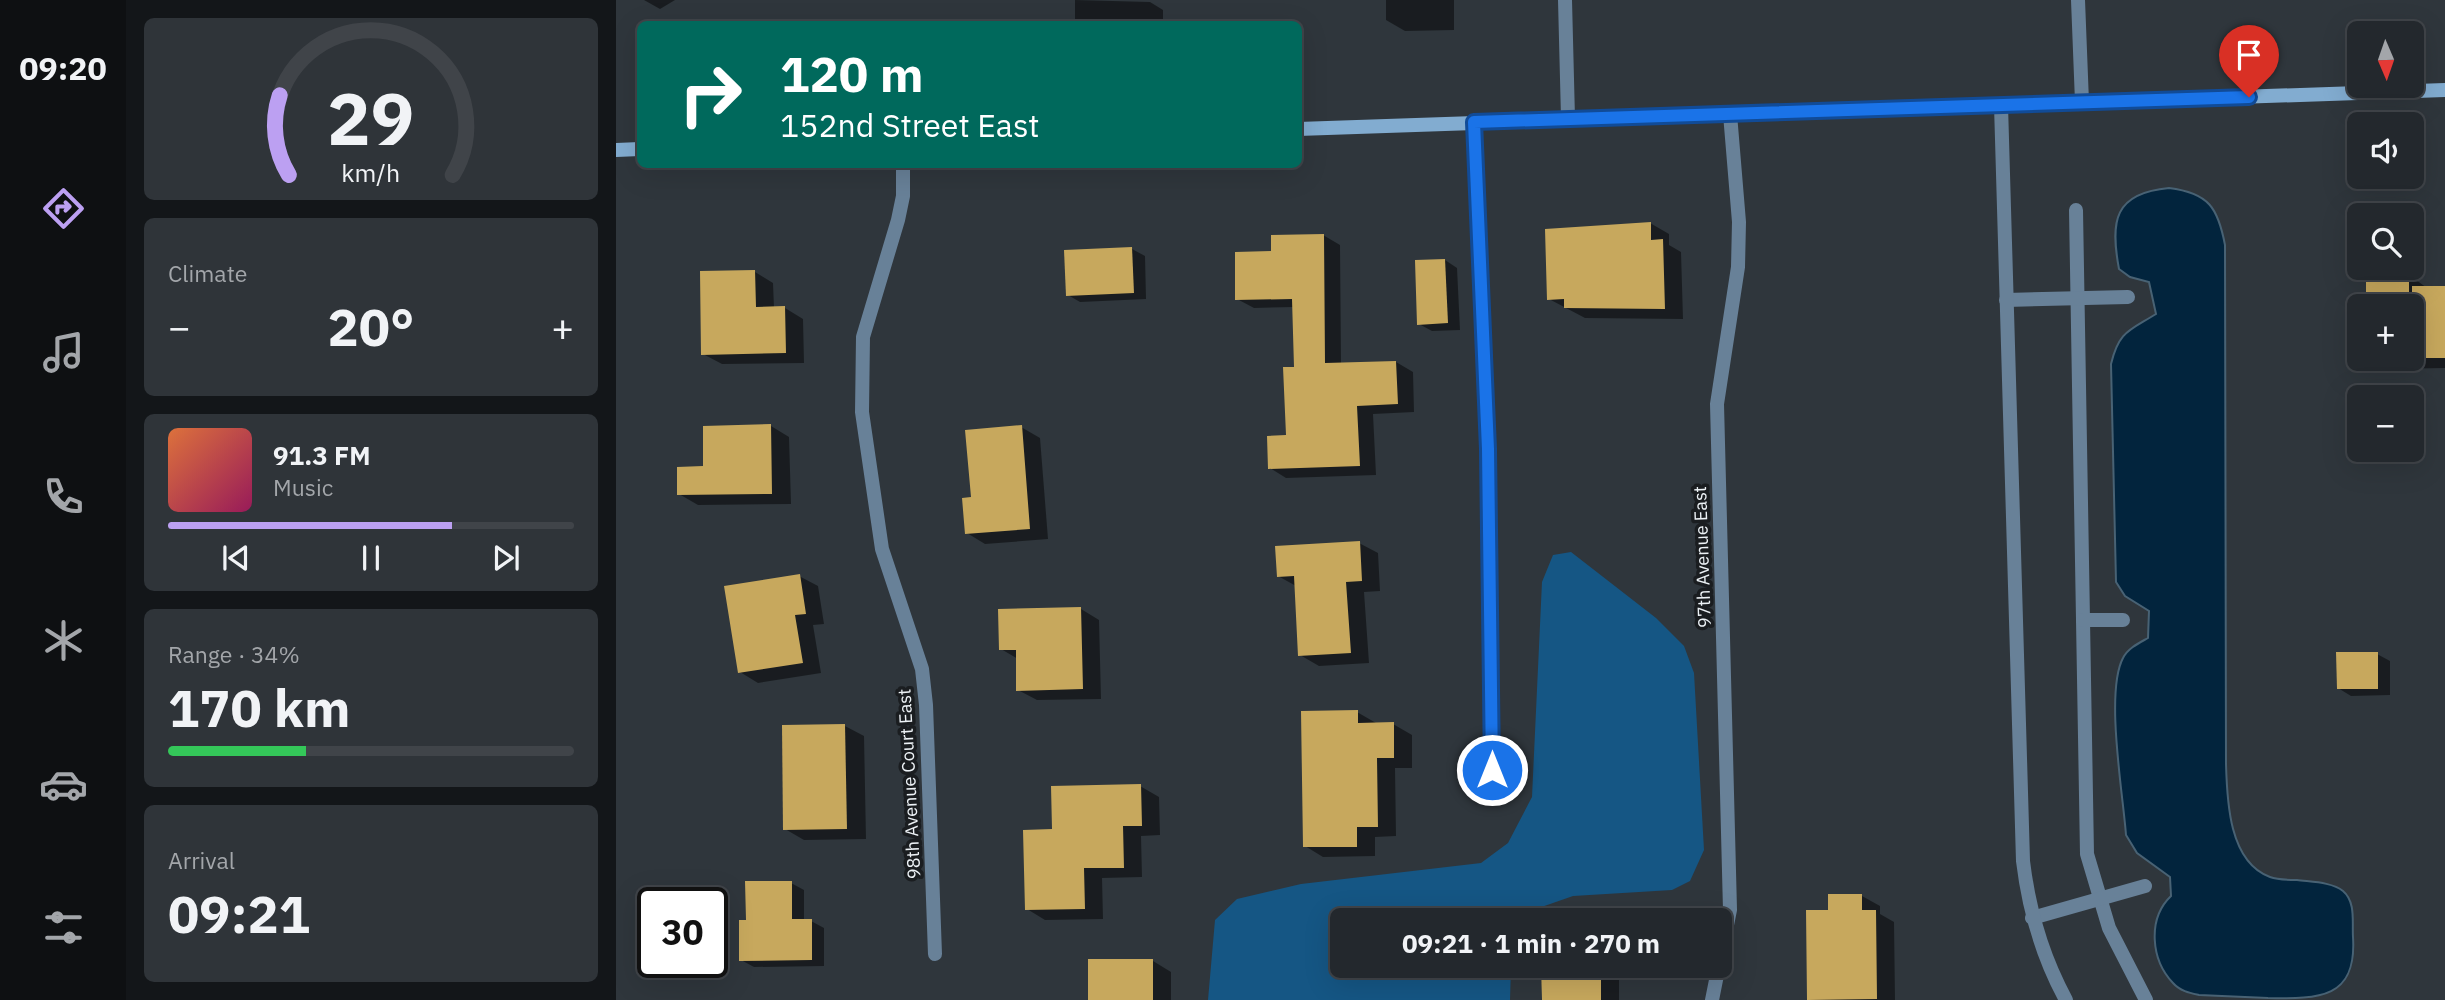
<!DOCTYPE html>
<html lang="en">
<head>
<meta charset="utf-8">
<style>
	body { margin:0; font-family:"IBM Plex Sans",sans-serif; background:#2f3439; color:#f1f3f6; height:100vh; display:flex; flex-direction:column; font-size:26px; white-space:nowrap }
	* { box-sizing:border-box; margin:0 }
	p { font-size:23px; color:#a3a6aa }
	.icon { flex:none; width:38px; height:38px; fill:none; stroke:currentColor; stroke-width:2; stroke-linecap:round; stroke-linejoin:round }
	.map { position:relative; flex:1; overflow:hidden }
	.side { display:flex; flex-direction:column; gap:18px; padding:18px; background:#131619; width:490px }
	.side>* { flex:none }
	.banner { position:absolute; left:21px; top:21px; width:665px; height:147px; border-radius:10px; box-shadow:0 7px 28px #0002,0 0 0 2px #404449; background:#00695c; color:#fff; overflow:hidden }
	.needle { width:46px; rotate:178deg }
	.buttons { position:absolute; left:1731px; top:21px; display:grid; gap:14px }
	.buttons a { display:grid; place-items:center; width:77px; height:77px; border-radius:10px; background:#23282d; box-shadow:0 7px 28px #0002,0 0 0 2px #404449; font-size:35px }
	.speed { position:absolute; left:21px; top:887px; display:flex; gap:14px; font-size:35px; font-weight:700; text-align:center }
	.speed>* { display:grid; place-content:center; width:91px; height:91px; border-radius:50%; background:#23282d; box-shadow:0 7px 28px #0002,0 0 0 2px #404449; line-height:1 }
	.speed .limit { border:4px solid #111; border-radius:10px; background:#fff; color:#111 }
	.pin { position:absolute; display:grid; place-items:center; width:60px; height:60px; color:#fff; margin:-72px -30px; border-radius:50% 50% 50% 0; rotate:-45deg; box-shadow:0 0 7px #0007 }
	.pin .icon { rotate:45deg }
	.me { position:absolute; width:77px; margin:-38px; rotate:0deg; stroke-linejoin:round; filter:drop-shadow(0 0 5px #0008) }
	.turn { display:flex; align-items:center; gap:24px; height:147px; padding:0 28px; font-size:32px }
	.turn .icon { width:91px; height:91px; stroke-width:2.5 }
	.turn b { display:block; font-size:49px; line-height:60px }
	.big { font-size:52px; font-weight:700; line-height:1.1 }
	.side .tile { flex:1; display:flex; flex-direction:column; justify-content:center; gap:10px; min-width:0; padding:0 24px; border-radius:10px; background:#2f3439 }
	.side .dial { align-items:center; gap:0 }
	.dial svg { height:182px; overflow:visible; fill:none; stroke:#404449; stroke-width:7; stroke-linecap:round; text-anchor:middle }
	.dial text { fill:#f1f3f6; stroke:none }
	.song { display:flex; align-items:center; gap:21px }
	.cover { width:84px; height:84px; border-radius:10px; background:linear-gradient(135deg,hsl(20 70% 55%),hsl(330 70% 35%)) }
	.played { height:7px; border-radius:4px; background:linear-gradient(90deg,#bca0f2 70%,#404449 70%) }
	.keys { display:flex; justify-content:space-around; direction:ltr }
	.heat { display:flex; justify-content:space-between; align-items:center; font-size:38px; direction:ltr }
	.charge { height:10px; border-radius:5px; background:linear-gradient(90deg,#34c759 34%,#404449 0) }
	.trip { position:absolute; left:714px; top:908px; width:402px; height:70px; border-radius:10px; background:#23282d; box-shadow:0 7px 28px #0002,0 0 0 2px #404449; font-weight:700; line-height:70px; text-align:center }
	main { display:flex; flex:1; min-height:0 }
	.menu { display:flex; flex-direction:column; width:126px; justify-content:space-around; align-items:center; background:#0e1012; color:#a3a6aa }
	.menu .icon { width:49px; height:49px }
	.menu .active { color:#bca0f2 }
	.menu b { font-size:32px; color:#f1f3f6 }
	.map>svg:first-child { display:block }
	.green { fill:#155684 }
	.water { fill:#02243d; stroke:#486274; stroke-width:2 }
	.shadow { fill:#0007 }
	.building { fill:#c7a85d }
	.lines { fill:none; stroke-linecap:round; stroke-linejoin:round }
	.lane { stroke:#688198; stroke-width:14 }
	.street { stroke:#688198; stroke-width:14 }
	.secondary { stroke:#82acd0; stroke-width:14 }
	.route-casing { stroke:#114b97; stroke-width:18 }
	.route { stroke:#1a73e8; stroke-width:12 }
	.labels { text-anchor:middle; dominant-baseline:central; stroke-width:7; stroke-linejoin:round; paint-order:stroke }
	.street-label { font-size:18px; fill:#edf2f6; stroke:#1a1d20 }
</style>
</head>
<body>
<main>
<nav class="menu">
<b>09:20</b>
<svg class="icon active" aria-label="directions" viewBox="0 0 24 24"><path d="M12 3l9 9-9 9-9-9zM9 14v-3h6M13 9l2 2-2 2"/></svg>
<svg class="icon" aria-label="music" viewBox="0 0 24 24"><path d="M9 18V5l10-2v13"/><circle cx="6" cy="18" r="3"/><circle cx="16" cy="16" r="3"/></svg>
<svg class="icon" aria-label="phone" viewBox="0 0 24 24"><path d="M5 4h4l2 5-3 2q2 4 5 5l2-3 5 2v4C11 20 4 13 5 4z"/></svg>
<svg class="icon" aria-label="climate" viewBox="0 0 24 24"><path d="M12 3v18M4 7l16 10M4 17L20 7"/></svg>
<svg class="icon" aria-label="car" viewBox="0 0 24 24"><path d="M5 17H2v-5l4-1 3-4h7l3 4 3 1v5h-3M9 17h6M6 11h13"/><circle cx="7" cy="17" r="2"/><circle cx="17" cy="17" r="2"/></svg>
<svg class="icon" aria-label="filters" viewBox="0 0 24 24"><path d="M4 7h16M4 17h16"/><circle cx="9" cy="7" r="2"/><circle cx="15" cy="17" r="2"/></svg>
</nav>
<section class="side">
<div class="tile dial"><svg viewBox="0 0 100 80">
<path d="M14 69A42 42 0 1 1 86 69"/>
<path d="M14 69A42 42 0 0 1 10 34" stroke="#bca0f2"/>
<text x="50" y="56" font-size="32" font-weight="700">29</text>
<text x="50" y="72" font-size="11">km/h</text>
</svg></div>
<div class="tile"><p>Climate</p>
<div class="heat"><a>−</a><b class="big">20°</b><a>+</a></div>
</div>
<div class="tile">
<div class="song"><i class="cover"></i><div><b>91.3 FM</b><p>Music</p></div></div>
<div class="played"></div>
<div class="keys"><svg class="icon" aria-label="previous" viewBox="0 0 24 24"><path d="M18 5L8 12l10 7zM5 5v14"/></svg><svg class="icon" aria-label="pause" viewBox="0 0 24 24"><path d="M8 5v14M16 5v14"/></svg><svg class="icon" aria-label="next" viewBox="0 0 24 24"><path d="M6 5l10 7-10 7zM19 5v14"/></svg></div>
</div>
<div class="tile"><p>Range · 34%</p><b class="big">170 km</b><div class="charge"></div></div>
<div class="tile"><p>Arrival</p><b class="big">09:21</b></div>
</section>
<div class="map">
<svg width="1829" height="1000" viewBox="0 0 1829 1000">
	<rect width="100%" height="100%" fill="#2f363c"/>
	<polygon class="green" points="955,552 1040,618 1068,646 1078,673 1088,850 1074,881 1056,890 957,896 914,911 905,920 726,920 726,966 895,966 894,1000 592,1000 599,920 621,899 685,884 865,863 892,843 916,797 926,582 937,555"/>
	<path class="water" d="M 1553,188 C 1593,193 1602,208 1609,245 L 1610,764 C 1611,801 1613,862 1654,877 C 1662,880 1673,880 1681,880 C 1695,882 1716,882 1727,891 C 1740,902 1736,922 1737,937 C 1741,999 1703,999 1652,998 C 1629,997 1606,996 1583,995 C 1574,993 1564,991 1557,983 C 1535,960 1531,919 1555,896 L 1554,877 L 1521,853 L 1510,835 C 1507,794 1489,692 1507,658 C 1512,648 1523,643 1532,638 L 1533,611 L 1509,596 L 1500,582 L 1495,364 C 1503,331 1513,331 1540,314 L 1533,282 L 1514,277 L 1503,269 C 1494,221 1498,193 1553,188 Z"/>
	<g class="shadow">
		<polygon points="28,0 59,0 44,9"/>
		<polygon points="459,0 534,2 547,10 547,24 459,24"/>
		<polygon points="770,0 838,0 838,30 789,31 770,20"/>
		<polygon points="1034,223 1053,234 1053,245 1065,252 1067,319 969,318 933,299"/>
		<polygon points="707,235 724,245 725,364 780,362 797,372 798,412 757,414 760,475 670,478 654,468 672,437 680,368 678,307 638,308 621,299 657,253"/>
		<polygon points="516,249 529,256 530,299 464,302 452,295"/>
		<polygon points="829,260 841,268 844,330 816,331 803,324"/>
		<polygon points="139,272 157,283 158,308 169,308 187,319 188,363 106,364 87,354"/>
		<polygon points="1751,274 1792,274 1811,288 1829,287 1829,368 1771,369 1754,359 1796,359 1796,306 1752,306"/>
		<polygon points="155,426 173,437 175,504 82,505 63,494"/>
		<polygon points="405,427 424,438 432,539 369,544 351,533 357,499"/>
		<polygon points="743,543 762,553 764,591 748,592 753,663 703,666 684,655 680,586 662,576"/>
		<polygon points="183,576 202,586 208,624 197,625 205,673 142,683 124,672"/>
		<polygon points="465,609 483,620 485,699 421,700 402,690 402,659 385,649"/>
		<polygon points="1761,654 1774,661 1774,695 1735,696 1722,688"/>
		<polygon points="741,712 760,723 777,724 796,735 796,768 779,768 780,836 759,837 759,856 707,857 689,846"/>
		<polygon points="229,726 248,736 250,839 188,840 169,829"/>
		<polygon points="524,786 543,797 544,835 525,836 526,877 486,878 487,919 429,920 411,909 438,831"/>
		<polygon points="175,883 188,890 188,921 195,921 208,928 208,966 138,967 125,960 132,922"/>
		<polygon points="1246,896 1264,906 1264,914 1278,922 1279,1000 1194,1000 1214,912"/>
		<polygon points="537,961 555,972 555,1000 474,1000"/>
		<rect x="927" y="966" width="76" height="34"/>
	</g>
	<g class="building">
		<polygon points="1035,222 1035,240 1047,239 1049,309 948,308 948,299 931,300 929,229"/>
		<polygon points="708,234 709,363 780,361 782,404 741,406 744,466 652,469 651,436 670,435 667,367 678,367 676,299 619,300 619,252 655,251 655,235"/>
		<polygon points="516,247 518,293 450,296 448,250"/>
		<polygon points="829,259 832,323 801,325 799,260"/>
		<polygon points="139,270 140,307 169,306 170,353 85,355 84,271"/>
		<polygon points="1793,272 1793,306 1750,306 1750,273"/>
		<rect x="1796" y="286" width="33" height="72"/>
		<polygon points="155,424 156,494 61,495 61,467 87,466 87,426"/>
		<polygon points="406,425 414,529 349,534 346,498 355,497 349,430"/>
		<polygon points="744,541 746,581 730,582 735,653 682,656 678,576 661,577 659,546"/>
		<polygon points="184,574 190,614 179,615 187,663 122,673 108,586"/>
		<polygon points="465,607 467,689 400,691 400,650 383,650 382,609"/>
		<polygon points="1720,652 1762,652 1762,689 1721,689"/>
		<polygon points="742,710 742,723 778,722 778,758 761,758 762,827 741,827 741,847 687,847 685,711"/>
		<polygon points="229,724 231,829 167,830 166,725"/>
		<polygon points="525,784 526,826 507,826 508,868 468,868 469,909 409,910 407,830 436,829 435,786"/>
		<polygon points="129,881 176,881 176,919 196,919 196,960 123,961 123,920 130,920"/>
		<polygon points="1212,894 1246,894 1246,910 1260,910 1261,999 1191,1000 1190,910 1212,910"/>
		<rect x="472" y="959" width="65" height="41"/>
		<polygon points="925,966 985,966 985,1000 926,1000"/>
	</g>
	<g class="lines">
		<g class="lane">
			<polyline points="1460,210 1471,854 1493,928 1530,1000"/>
			<polyline points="1390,300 1512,297"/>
			<polyline points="1467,620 1507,620"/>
			<polyline points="1416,918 1529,886"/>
		</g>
		<g class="street">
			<polyline points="949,0 952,118"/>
			<polyline points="1462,0 1466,102"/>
			<path d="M 1385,105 L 1407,861 C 1413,911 1426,956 1450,1000"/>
			<polyline points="858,122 872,449 876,770"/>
			<polyline points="287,164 287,196 282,220 247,337 246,412 266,549 306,669 310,705 319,954"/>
			<polyline points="1096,1000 1114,910 1101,404 1122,267 1123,222 1114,114"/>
		</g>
		<g class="secondary">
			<polyline points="682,129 1829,90"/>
			<polyline points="0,150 24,149"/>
		</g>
	</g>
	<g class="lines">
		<g class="route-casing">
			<polyline id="route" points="876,770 872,449 858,122 1633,97"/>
		</g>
		<use href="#route" class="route"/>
	</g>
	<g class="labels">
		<g class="street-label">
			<text transform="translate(1086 557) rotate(-92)">97th Avenue East</text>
			<text transform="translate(293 784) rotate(-93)">98th Avenue Court East</text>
		</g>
	</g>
</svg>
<div class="buttons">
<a><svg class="needle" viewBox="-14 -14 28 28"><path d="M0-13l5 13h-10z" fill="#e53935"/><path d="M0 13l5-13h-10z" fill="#a3a6aa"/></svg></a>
<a><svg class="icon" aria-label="sound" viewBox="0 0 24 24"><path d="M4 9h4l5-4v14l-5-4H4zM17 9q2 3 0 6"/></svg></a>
<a><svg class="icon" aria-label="search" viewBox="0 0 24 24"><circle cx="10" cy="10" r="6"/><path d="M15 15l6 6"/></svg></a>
<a>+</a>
<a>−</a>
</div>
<div class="speed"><div class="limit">30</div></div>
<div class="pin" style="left:1633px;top:97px;background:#d93025"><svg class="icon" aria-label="arrive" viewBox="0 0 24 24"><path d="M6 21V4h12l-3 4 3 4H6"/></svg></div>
<svg class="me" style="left:876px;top:770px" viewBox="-20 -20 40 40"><circle r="17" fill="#1a73e8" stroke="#fff" stroke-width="3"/><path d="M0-11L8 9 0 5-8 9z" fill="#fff"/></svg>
<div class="trip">09:21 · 1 min · 270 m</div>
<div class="banner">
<div class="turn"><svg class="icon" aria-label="right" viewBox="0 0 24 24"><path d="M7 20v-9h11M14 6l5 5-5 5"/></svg><div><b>120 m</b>152nd Street East</div></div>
</div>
</div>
</main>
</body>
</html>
